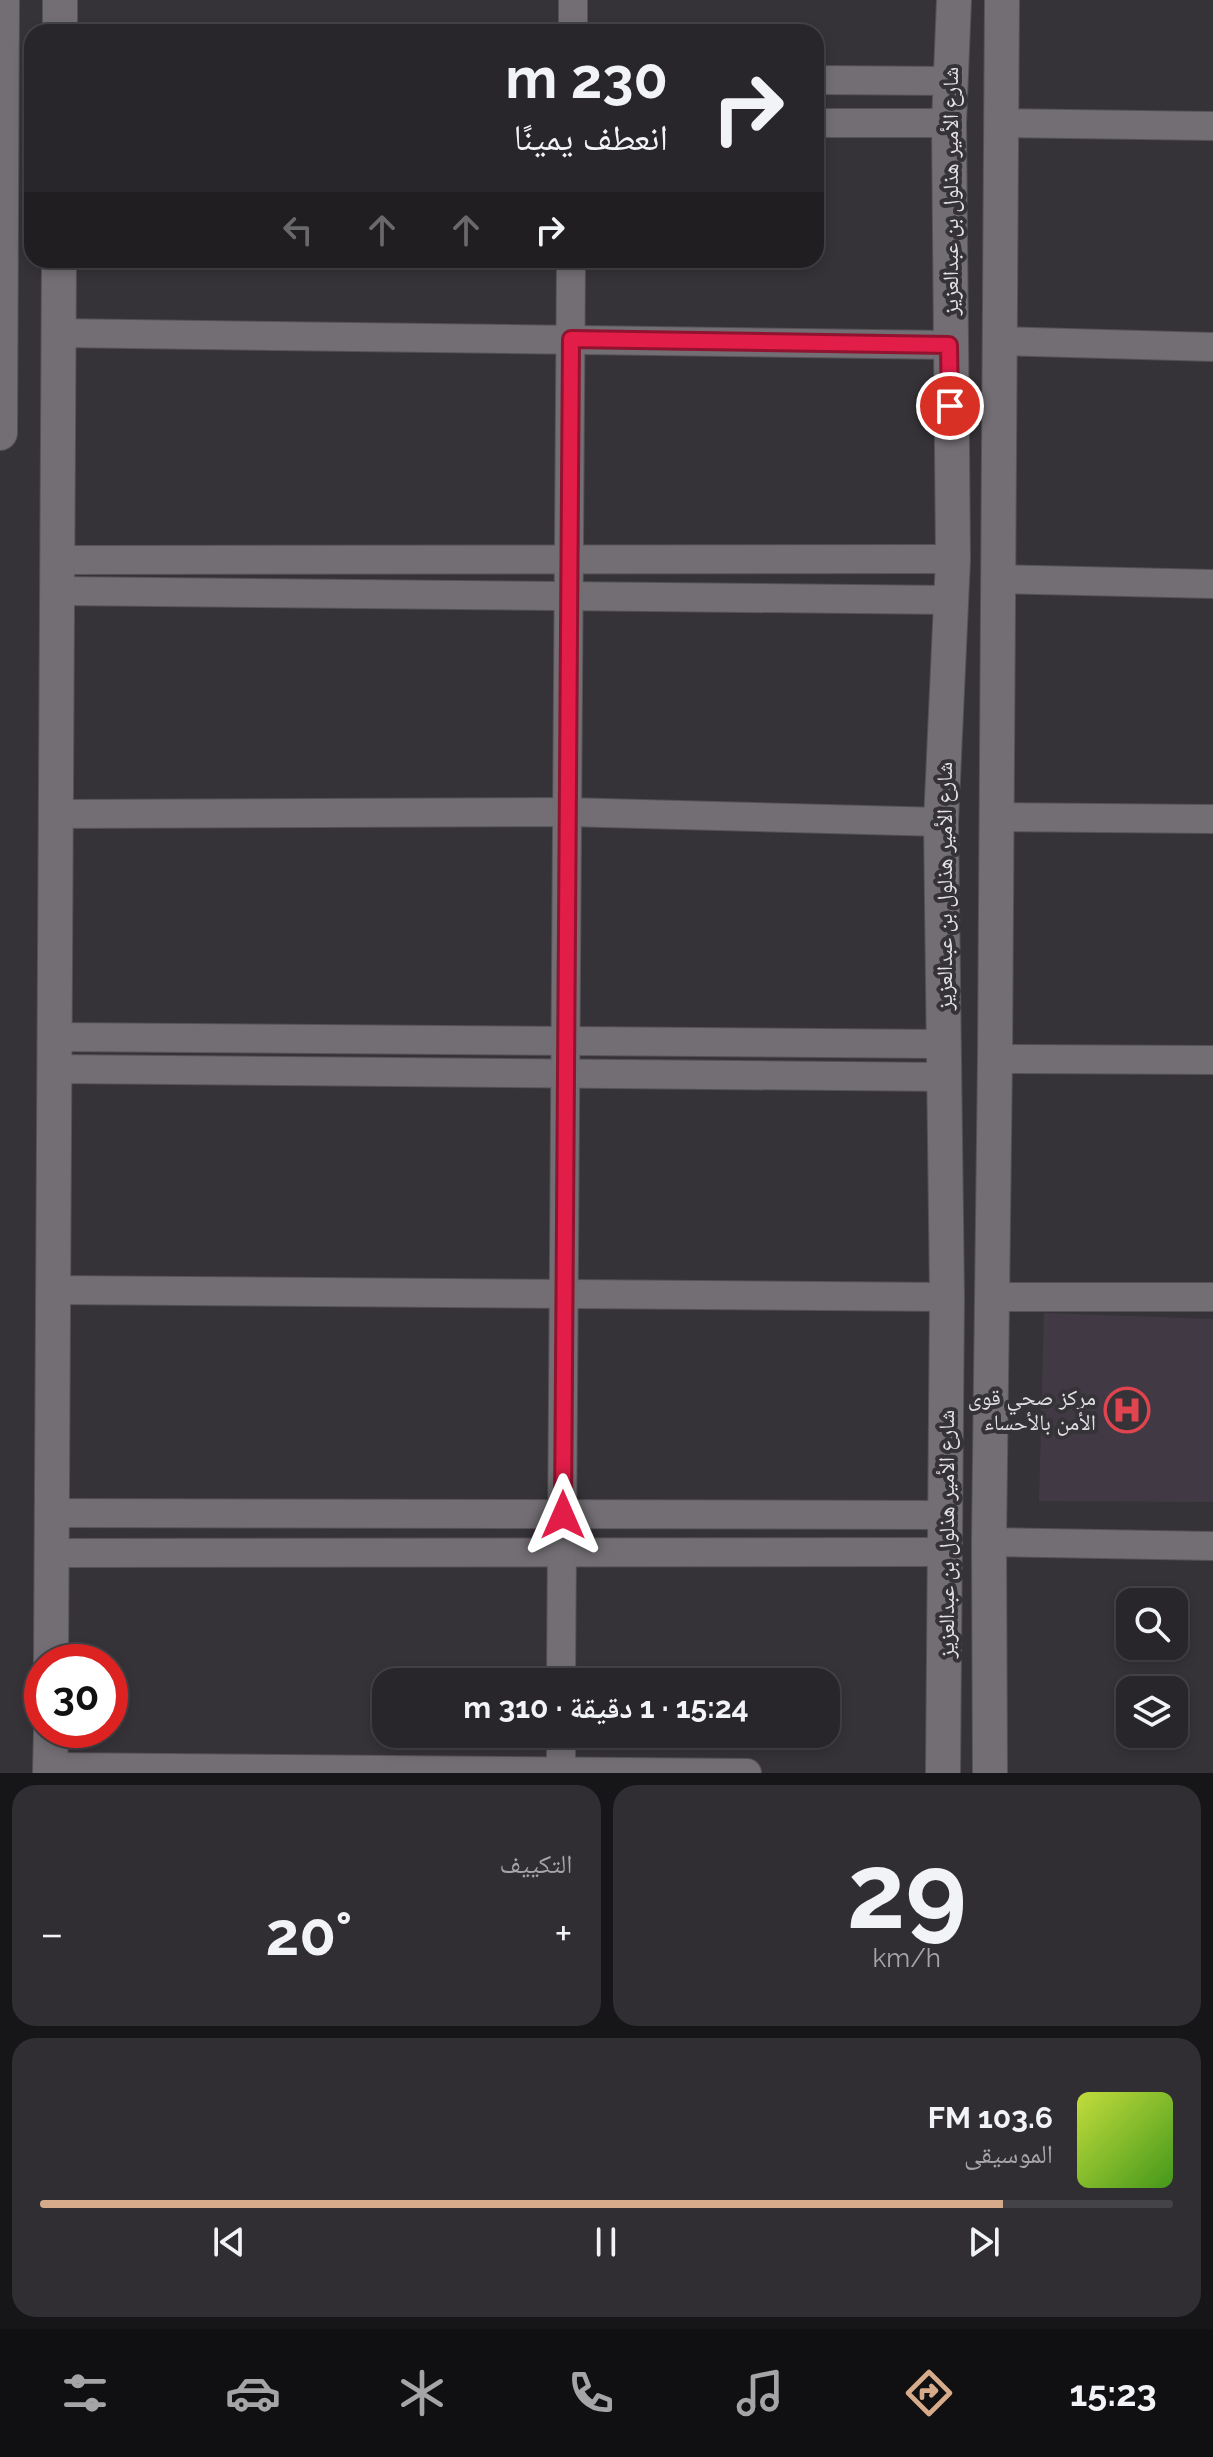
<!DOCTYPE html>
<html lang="ar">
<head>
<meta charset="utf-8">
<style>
	body { margin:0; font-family:Raleway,"Noto Naskh Arabic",sans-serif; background:#302e32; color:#f1f3f6; direction:rtl; height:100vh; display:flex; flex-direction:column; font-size:30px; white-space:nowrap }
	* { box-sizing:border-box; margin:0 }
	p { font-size:26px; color:#a5a5a8 }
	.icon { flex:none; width:44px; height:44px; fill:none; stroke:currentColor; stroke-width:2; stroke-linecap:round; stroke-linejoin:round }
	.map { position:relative; height:1773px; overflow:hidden; direction:ltr }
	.side { display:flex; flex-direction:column; gap:12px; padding:12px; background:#161517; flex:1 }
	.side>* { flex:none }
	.banner { position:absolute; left:24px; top:24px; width:800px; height:244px; border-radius:24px; box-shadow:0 4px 12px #0003,0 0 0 2px #444347; direction:rtl; background:#28262a; color:#f1f3f6; overflow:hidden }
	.fabs { position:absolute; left:1116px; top:1588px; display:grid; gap:16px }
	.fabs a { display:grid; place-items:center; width:72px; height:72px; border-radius:16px; background:#28262a; box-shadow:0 4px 12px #0003,0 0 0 2px #444347; font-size:40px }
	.speed { position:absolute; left:24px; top:1644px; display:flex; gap:16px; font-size:40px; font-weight:700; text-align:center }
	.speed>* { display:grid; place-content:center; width:104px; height:104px; border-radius:50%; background:#28262a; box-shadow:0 4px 12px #0003,0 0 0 2px #444347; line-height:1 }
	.speed .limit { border:12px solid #d22; background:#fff; color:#111 }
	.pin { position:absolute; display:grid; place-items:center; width:68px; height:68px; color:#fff; margin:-34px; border:4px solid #fff; border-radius:50%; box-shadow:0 2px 8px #0007 }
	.me { position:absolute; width:88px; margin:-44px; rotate:0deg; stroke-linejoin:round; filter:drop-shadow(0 0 6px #0008) }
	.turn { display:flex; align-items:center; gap:28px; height:168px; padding:0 24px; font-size:36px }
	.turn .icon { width:104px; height:104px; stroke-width:2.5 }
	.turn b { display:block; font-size:56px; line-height:68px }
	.lanes { display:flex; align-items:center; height:76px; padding:0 24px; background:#0003; justify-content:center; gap:40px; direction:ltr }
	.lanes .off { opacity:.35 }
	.big { font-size:60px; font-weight:700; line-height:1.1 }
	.side .tile { flex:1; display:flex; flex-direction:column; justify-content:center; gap:12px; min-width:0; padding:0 28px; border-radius:24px; background:#302e32 }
	.side .dial { align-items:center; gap:0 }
	.dial b { font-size:104px; line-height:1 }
	.song { display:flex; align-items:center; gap:24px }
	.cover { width:96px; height:96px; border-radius:12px; background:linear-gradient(135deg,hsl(70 70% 55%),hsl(100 70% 35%)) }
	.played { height:8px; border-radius:4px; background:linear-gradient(90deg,#d6ab8b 85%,#444347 85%) }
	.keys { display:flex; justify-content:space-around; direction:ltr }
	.heat { display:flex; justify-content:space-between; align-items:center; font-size:44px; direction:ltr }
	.side .tiles { flex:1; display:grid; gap:12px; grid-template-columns:1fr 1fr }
	.tile:last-child { grid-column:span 2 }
	.trip { position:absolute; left:372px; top:1668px; width:468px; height:80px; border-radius:24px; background:#28262a; box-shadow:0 4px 12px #0003,0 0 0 2px #444347; font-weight:700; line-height:80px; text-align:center; direction:rtl }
	.menu { display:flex; height:128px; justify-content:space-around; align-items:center; background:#100f11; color:#a5a5a8 }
	.menu .icon { width:56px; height:56px }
	.menu .selected { color:#d6ab8b }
	.menu b { font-size:36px; color:#f1f3f6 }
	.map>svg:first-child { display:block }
	.built { fill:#413a44 }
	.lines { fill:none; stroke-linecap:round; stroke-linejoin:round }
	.minor-casing { stroke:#555256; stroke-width:30 }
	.tertiary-casing { stroke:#555256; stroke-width:36 }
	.minor { stroke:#726e73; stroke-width:28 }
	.tertiary { stroke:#726e73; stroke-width:34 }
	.route-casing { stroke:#92132f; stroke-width:20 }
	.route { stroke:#e11d48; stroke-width:14 }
	.labels { text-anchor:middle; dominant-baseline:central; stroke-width:8; stroke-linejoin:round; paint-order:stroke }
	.street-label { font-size:22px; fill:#e2e0e3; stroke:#363338 }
	.poi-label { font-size:22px; fill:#e2e0e3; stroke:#363338; text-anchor:end }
</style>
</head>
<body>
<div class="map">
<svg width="1213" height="1773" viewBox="0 0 1213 1773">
	<rect width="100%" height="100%" fill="#363338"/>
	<polygon class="built" points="1044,1313 1213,1319 1213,1502 1039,1501"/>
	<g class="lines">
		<g class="minor-casing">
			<g id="minor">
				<polyline points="573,32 573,0"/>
				<polyline points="816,80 950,81"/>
				<polyline points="816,123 949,123"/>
				<polyline points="1001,123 1213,126"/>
				<polyline points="58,333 949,345"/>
				<polyline points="1000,341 1213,347"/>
				<polyline points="57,560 953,559"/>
				<polyline points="996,579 1213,584"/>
				<polyline points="57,591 950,600"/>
				<polyline points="56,814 567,812 941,822"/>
				<polyline points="995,817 1213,819"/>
				<polyline points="55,1037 944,1044"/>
				<polyline points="995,1059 1213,1060"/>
				<polyline points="54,1069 945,1077"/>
				<polyline points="53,1290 947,1297"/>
				<polyline points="992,1297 1213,1297"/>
				<polyline points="52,1513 946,1515"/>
				<polyline points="989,1542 1213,1546"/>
				<polyline points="52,1553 946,1552"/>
				<polyline points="561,1682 571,260"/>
				<polyline points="51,1767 747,1773"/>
				<polyline points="561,1773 561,1734"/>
			</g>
		</g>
		<g class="tertiary-casing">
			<g id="tertiary">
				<polyline points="60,32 60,0"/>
				<polyline points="0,433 2,0"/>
				<polyline points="51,1662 59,260"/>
				<polyline points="50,1773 51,1730"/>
				<polyline points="943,1773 947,1297 941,822 953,559 949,123 954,0"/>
				<polyline points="990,1773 989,1542 995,1059 1002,0"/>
			</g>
		</g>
		<use href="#minor" class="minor"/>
		<use href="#tertiary" class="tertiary"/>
	</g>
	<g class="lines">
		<g class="route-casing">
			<polyline id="route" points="563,1515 571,339 949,345 950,406"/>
		</g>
		<use href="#route" class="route"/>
	</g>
	<defs>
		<g id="hospital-ring" transform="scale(2.3)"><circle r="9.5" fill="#363338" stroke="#e0444e" stroke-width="1.5"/><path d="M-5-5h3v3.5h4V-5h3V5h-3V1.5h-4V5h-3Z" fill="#e0444e"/></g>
	</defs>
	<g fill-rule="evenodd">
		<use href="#hospital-ring" x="1127" y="1410"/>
	</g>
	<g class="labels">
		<g class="street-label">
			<text transform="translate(950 191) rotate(-90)">شارع الأمير هذلول بن عبدالعزيز</text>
			<text transform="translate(944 886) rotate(-90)">شارع الأمير هذلول بن عبدالعزيز</text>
			<text transform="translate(946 1534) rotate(-90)">شارع الأمير هذلول بن عبدالعزيز</text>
		</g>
		<g class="poi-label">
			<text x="1096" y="1397">مركز صحي قوى<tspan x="1096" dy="25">الأمن بالأحساء</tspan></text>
		</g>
	</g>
</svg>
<div class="fabs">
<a><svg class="icon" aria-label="search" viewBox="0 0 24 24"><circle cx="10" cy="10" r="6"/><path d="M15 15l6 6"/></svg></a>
<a><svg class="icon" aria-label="layers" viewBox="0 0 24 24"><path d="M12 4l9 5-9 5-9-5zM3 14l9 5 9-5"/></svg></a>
</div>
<div class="speed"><div class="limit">30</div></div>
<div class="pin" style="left:950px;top:406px;background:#d93025"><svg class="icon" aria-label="arrive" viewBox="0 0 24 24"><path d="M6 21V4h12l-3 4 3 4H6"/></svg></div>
<svg class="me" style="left:563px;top:1515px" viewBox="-20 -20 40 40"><path d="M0-17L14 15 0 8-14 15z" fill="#e11d48" stroke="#fff" stroke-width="4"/></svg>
<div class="trip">15:24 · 1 دقيقة · 310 m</div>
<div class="banner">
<div class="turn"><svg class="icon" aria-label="right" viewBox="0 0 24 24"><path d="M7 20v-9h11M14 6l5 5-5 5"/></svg><div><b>230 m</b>انعطف يمينًا</div></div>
<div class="lanes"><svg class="icon off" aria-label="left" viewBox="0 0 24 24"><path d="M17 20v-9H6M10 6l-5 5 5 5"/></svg><svg class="icon off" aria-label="ahead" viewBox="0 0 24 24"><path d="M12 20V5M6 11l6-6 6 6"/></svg><svg class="icon off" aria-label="ahead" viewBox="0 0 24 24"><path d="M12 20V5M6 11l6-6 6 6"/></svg><svg class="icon" aria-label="right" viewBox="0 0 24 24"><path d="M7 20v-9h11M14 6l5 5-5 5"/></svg></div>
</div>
</div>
<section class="side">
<div class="tiles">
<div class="tile dial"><b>29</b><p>km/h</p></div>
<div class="tile"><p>التكييف</p>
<div class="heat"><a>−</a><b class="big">20°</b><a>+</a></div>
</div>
<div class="tile">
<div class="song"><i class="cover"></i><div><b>103.6 FM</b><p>الموسيقى</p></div></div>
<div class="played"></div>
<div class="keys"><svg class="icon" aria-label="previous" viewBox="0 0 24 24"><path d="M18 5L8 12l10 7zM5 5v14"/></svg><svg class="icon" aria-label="pause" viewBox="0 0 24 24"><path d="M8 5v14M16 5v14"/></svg><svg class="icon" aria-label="next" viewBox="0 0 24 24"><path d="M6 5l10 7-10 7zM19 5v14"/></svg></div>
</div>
</div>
</section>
<nav class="menu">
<b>15:23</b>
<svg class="icon selected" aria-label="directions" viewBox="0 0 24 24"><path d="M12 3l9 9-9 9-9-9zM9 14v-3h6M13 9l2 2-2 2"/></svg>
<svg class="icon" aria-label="music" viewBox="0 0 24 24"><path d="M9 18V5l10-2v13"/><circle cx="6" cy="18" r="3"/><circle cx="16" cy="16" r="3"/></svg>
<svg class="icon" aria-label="phone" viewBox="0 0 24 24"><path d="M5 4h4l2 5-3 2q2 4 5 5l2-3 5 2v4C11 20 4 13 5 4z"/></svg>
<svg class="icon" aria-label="climate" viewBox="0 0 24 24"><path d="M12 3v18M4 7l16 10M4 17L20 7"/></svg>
<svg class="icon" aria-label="car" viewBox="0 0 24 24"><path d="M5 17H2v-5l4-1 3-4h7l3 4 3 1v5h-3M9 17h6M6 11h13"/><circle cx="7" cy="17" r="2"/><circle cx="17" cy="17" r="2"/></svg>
<svg class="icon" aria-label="filters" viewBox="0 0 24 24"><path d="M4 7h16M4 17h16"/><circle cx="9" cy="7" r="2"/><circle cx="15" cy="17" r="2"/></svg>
</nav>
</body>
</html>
